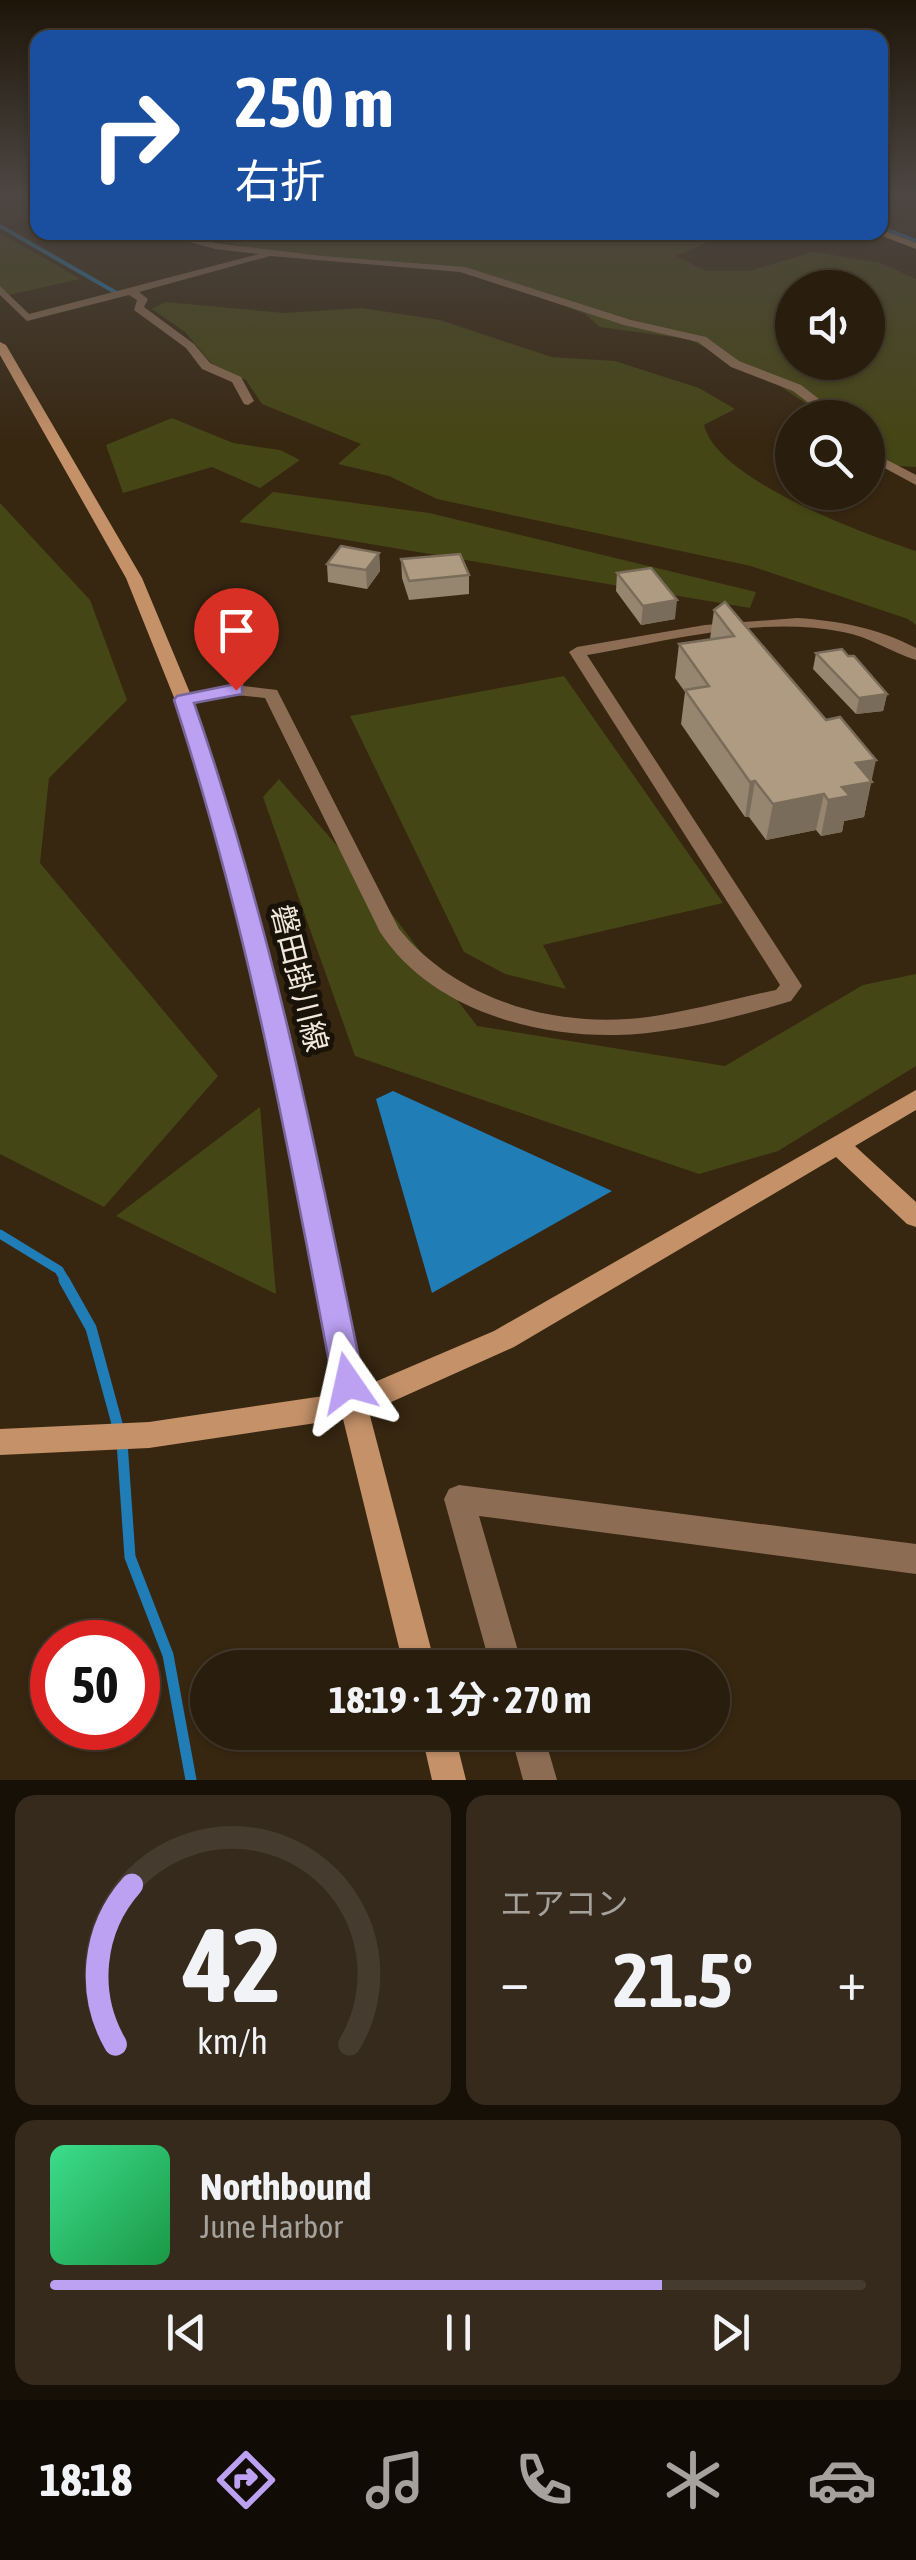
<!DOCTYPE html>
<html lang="ja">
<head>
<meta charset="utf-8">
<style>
	body { margin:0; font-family:"Asap Condensed","Noto Sans JP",sans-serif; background:#352a1b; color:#f1f3f6; height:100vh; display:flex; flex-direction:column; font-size:38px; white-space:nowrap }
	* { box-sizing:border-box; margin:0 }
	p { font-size:32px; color:#a5a29d }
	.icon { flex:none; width:55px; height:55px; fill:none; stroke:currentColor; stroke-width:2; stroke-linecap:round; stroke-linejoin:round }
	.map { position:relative; height:1780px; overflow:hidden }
	.details { display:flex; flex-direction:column; gap:15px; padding:15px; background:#171007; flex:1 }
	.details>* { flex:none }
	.banner { position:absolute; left:30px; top:30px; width:858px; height:210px; border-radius:20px; box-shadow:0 2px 8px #0004,0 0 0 2px #453b2e; background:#1a4fa0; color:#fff; overflow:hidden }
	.fabs { position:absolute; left:775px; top:270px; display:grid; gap:20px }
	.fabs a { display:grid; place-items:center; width:110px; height:110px; border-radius:50%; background:#291d0d; box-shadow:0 2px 8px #0004,0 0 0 2px #453b2e; font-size:50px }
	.speed { position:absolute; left:30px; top:1620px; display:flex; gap:20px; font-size:50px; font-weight:700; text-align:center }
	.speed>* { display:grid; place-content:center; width:130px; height:130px; border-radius:50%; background:#291d0d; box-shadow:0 2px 8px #0004,0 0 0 2px #453b2e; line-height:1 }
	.speed .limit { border:15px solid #d22; background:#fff; color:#111 }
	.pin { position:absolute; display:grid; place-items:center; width:85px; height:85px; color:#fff; margin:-102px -42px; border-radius:50% 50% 50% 0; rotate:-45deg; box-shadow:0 0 10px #0007 }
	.pin .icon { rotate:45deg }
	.me { position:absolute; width:110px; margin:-55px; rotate:349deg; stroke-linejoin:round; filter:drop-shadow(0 0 8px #0008) }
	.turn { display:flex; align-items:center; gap:35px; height:210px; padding:0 40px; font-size:45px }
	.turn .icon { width:130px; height:130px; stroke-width:2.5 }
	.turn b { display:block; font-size:70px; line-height:85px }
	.big { font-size:75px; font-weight:700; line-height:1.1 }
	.details .card { flex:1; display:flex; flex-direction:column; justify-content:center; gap:15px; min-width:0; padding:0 35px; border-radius:20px; background:#352a1b }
	.details .dial { align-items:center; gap:0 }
	.dial svg { height:260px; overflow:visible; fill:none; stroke:#453b2e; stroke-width:7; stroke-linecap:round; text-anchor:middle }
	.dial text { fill:#f1f3f6; stroke:none }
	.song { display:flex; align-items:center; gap:30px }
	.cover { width:120px; height:120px; border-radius:15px; background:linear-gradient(135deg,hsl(150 70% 55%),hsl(140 70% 35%)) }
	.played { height:10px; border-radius:5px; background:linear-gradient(90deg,#bca0f2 75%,#453b2e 75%) }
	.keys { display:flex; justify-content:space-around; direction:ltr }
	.heat { display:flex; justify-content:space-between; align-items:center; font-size:55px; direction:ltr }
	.details .tiles { flex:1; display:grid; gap:15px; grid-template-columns:1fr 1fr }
	.card:last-child { grid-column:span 2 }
	.trip { position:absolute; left:190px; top:1650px; width:540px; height:100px; border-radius:50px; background:#291d0d; box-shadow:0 2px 8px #0004,0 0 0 2px #453b2e; font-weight:700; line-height:100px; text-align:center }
	.dock { display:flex; height:160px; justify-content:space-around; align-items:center; background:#100c05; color:#a5a29d }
	.dock .icon { width:70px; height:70px }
	.dock .current { color:#bca0f2 }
	.dock b { font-size:45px; color:#f1f3f6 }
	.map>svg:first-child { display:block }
	.green { fill:#454615; fill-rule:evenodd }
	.water { fill:#207db6 }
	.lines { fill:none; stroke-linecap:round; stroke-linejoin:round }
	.stream-far2 { stroke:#207db6; stroke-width:4 }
	.stream-far1 { stroke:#207db6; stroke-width:9 }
	.stream { stroke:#207db6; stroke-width:11 }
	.street { fill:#8c6d54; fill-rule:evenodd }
	.secondary { fill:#c49169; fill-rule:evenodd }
	.wall { fill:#96856f }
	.shaded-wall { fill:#7a6c5a }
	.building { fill:#ae9b81; stroke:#7a6c5a; stroke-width:2.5 }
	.route { fill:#bca0f2; stroke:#7a689d; stroke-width:2.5 }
	.labels { text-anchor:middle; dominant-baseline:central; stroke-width:10; stroke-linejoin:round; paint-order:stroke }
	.street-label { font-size:30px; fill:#f1e7da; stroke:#191208 }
</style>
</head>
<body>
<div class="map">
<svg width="916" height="1780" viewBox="0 0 916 1780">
	<rect width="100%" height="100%" fill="#372711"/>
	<g class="green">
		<path d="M 732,232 L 676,256 L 706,271 L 749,271 L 813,252 L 880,263 L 916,279 L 916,467 L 884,465 L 868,450 L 868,418 L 826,417 L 765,376 L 688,339 L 600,327 L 585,314 L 478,272 L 295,256 L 177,233 ZM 792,288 L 868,288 L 868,362 L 792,362 Z"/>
		<polygon points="0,233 80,279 4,296 0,289"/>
		<path d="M 165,302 L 285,313 L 362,308 L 440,320 L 552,357 L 615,361 L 699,388 L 735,409 L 704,425 C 717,480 864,534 916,551 L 916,625 L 908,619 L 751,566 L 437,499 L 389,476 L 338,464 L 361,444 L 262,404 L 246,380 L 211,363 L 185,332 L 152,309 Z"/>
		<polygon points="172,418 233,443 280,450 300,460 260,488 212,467 123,493 106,445"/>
		<polygon points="273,492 429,513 756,592 750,608 239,522"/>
		<polygon points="0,503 90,600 127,700 49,778 40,863 218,1076 104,1207 0,1154"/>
		<polygon points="564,676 723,903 543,945 566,989 505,974 464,952 350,716"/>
		<polygon points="279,779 360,872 477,1026 725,1066 863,985 916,974 916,1066 778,1151 699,1174 355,1056 263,797"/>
		<polygon points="260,1107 276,1294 116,1216"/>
	</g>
	<polygon class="water" points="393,1091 612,1191 432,1293 376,1099"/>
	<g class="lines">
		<g class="stream-far2">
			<polyline points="0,226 115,292"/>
			<polyline points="880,227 916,241"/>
		</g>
		<polyline class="stream-far1" points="0,1234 59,1270 66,1282"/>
		<polyline class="stream" points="64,1280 91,1328 122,1442 130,1557 168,1655 191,1780"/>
		<g class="street">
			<polygon points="154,232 173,232 215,243 322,256 465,267 631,320 706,337 739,361 801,385 819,399 831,418 818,418 810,404 793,391 731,367 698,342 624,325 460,272 270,256 139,292 148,299 144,307 194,344 210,363 241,377 254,401 248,405 244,404 232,382 202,369 186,348 134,310 137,300 129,295 27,321 0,295 0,286 29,314 259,254 215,249"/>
			<polygon points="868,450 916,475 916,485 868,459"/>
			<path d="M 797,618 C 841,621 877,628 916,648 L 916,660 C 891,652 870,637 843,632 C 760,615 669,641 587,655 L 802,986 L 791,1001 C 738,1017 671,1034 617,1035 C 530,1037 429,1007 380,932 L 265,698 L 236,695 L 184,705 L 175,700 L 178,696 L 236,685 L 277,690 L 399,929 C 458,1001 556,1029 648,1017 C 691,1011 733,999 776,990 L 780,985 L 569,652 L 577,647 L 705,625 Z"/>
			<polygon points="459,1485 916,1544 916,1574 479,1516 523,1668 491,1668 444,1499 449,1489"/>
			<polygon points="510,1732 543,1732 557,1780 523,1780"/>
		</g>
		<g class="secondary">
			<polygon points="880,229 916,243 916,249 877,234"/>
			<polygon points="0,342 6,345 142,578 193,700 232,818 290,1033 363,1387 494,1331 916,1090 916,1110 855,1146 916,1202 916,1227 907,1224 836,1157 514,1347 369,1412 436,1668 404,1668 343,1419 149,1448 0,1455 0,1429 149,1422 337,1394 268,1033 214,818 175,700 126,578 0,355"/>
			<polygon points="421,1732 454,1732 466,1780 432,1780"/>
		</g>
	</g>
	<g class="wall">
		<polygon points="379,553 380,571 367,589 328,582 327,564"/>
		<polygon points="401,559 469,575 469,594 409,600 402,578"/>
		<polygon points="617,573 675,619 641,625 616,591"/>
		<polygon points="714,610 871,781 864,817 844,821 842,832 821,836 816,830 766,840 749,817 745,817 681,724 685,692 675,678 679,644 710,639"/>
		<polygon points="816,653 887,694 883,711 856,714 813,669"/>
	</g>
	<g class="shaded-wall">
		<polygon points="379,553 380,571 367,589 366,570"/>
		<polygon points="677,600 675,619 641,625 643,606"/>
		<polygon points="887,694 883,711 856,714 859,698"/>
		<polygon points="876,760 864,817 844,821 842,832 821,836 828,800 856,763"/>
		<polygon points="755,781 749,817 745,817 750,782"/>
		<polygon points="824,794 816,830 766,840 773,804"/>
	</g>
	<g class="building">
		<polygon points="341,546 379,553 366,570 327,564"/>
		<polygon points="460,554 469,575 409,581 401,559"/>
		<polygon points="651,568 677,600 643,606 617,573"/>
		<polygon points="725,602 826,720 840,717 876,760 856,763 872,782 842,787 850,796 828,800 824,794 773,804 755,781 750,782 685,690 709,686 679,644 734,636 714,610"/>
		<polygon points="842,649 848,656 854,656 887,694 859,698 816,653"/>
	</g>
	<linearGradient id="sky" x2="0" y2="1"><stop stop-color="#1e1509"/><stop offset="0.44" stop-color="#4d4743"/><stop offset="1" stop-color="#4d4743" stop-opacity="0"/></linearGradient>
	<rect width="916" height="443" fill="url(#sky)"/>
	<path class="route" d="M 236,684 L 242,685 L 242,694 L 194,703 C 272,926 317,1152 364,1383 L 360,1393 L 348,1397 L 337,1393 L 333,1383 C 289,1150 248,925 174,700 L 177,696 Z"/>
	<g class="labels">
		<g class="street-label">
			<text transform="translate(300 978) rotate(76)">磐田掛川線</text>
		</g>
	</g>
</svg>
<div class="fabs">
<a><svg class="icon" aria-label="sound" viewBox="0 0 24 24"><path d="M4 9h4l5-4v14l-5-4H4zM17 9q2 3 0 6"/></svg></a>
<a><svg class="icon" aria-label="search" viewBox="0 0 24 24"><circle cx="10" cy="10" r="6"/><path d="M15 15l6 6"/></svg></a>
</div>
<div class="speed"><div class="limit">50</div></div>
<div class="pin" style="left:236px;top:690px;background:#d93025"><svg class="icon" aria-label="arrive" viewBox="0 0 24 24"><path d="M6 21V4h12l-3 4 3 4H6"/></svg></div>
<svg class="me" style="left:348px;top:1383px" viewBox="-20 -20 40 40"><path d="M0-17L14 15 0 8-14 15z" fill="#bca0f2" stroke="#fff" stroke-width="4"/></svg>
<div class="trip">18:19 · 1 分 · 270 m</div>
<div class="banner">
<div class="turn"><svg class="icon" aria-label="right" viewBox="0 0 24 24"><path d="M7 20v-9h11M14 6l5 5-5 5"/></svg><div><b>250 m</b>右折</div></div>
</div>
</div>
<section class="details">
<div class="tiles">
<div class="card dial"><svg viewBox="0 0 100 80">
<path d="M14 69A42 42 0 1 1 86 69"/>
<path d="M14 69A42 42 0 0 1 19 20" stroke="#bca0f2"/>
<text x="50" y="56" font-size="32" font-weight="700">42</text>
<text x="50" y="72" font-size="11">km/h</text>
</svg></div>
<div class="card"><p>エアコン</p>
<div class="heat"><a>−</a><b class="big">21.5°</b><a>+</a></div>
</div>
<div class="card">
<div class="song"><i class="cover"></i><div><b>Northbound</b><p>June Harbor</p></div></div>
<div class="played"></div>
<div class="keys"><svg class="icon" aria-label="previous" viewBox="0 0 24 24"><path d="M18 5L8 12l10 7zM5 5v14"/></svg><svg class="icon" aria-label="pause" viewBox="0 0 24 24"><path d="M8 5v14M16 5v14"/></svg><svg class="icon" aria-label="next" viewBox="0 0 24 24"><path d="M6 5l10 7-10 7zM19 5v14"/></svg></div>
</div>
</div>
</section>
<nav class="dock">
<b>18:18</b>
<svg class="icon current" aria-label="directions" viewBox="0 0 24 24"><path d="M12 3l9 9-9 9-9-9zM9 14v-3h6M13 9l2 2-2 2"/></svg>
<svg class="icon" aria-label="music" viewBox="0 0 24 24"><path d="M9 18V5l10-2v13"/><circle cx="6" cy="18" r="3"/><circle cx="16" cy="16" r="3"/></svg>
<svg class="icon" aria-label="phone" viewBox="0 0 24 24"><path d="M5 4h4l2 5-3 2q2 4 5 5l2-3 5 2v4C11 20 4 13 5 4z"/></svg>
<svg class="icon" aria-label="climate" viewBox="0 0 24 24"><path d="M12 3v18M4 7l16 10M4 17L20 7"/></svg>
<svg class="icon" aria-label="car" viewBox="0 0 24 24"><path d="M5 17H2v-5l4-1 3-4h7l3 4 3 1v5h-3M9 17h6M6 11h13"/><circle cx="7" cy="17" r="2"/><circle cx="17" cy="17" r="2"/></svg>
</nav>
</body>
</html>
